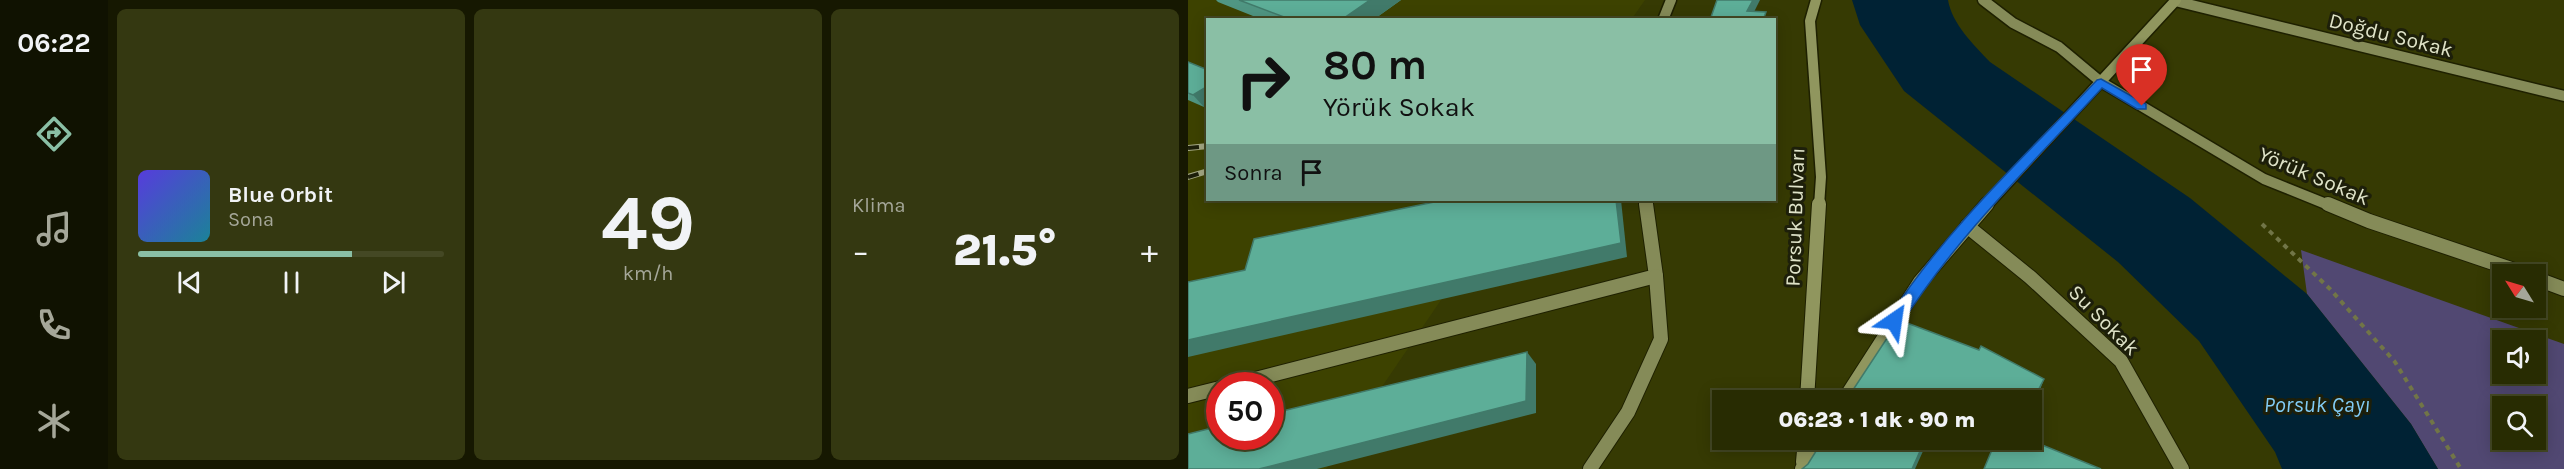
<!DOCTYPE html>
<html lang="tr">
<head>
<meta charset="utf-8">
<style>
	body { margin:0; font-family:Karla,sans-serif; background:#343811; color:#f1f3f6; height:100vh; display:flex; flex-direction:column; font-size:22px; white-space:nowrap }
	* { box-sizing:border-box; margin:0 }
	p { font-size:20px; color:#a5a799 }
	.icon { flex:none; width:33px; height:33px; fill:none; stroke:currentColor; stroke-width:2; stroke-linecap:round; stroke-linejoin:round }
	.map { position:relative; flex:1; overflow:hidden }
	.side { display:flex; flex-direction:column; gap:9px; padding:9px; background:#161801; width:1080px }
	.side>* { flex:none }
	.guide { position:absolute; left:18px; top:18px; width:570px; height:183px; border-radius:0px; box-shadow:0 3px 15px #0003,0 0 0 2px #444824; background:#8abfa5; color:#111; overflow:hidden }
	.needle { width:39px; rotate:307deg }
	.buttons { position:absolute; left:1304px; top:264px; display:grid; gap:12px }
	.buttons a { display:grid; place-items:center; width:54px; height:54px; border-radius:0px; background:#282c02; box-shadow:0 3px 15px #0003,0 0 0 2px #444824; font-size:30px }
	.speed { position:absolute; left:18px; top:372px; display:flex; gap:12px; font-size:30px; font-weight:700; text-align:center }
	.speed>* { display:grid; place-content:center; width:78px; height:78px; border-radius:50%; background:#282c02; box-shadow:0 3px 15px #0003,0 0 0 2px #444824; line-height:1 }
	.speed .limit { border:9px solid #d22; background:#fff; color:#111 }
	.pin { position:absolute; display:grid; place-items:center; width:51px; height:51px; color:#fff; margin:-62px -26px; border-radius:50% 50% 50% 0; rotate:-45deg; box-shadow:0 0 6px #0007 }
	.pin .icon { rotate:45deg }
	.me { position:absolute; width:66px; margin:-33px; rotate:32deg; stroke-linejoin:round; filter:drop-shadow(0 0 4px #0008) }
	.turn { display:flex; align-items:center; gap:21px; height:126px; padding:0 18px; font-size:27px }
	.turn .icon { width:78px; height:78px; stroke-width:2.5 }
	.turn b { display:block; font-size:42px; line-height:51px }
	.then { display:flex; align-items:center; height:57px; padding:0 18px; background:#0003; gap:12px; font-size:22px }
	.big { font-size:45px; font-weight:800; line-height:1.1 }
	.side .widget { flex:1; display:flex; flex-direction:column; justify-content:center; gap:9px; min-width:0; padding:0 21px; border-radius:9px; background:#343811 }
	.side .dial { align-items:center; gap:0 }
	.dial b { font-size:78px; line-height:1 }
	.song { display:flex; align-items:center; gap:18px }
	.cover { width:72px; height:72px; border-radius:9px; background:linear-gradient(135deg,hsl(250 70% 55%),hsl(190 70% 35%)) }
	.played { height:6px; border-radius:3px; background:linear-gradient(90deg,#8abfa5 70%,#444824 70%) }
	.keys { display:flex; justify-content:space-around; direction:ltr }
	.heat { display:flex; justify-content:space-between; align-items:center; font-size:33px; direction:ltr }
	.side .tiles { flex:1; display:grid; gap:9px; grid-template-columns:repeat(3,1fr) }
	.trip { position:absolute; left:524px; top:390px; width:330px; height:60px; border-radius:0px; background:#282c02; box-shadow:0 3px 15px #0003,0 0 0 2px #444824; font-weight:800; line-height:60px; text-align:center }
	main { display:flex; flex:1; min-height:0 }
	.tabs { display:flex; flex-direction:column; width:108px; justify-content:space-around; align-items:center; background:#101201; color:#a5a799 }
	.tabs .icon { width:42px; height:42px }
	.tabs .active { color:#8abfa5 }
	.tabs b { font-size:27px; color:#f1f3f6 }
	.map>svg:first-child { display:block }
	.built { fill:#3d4200; fill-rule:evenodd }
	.green { fill:#514872; fill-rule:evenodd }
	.water { fill:#002234 }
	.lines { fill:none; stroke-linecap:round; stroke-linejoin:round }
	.lane-far1-casing { stroke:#1e2000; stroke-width:13 }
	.lane-casing { stroke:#1e2000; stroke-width:16 }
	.street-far1-casing { stroke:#1e2000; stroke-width:13 }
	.street-casing { stroke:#1e2000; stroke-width:16 }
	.secondary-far1-casing { stroke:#1e2000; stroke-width:13 }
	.secondary-casing { stroke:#1e2000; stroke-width:16 }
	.path { stroke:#717547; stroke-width:4; stroke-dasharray:5 5; stroke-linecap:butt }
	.lane-far1 { stroke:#858b58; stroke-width:10 }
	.lane { stroke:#858b58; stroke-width:14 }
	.street-far1 { stroke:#858b58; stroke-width:10 }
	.street { stroke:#858b58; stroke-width:14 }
	.secondary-far1 { stroke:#90965e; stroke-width:10 }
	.secondary { stroke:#90965e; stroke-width:14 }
	.rail-casing { stroke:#a5a985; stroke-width:6 }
	.rail { stroke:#1d1f0a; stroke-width:4; stroke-dasharray:11; stroke-linecap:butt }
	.wall { fill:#509683 }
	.shaded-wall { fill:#417a6a }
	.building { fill:#5dae98; stroke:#417a6a; stroke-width:1.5 }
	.route { fill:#1a73e8; stroke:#114b97; stroke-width:1.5 }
	.labels { text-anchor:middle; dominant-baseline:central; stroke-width:6; stroke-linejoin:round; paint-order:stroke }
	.street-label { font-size:21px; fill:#dfe3c8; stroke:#1d1f0a }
	.water-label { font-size:22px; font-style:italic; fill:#81cbf4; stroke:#1d1f0a }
</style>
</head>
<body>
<main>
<nav class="tabs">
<b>06:22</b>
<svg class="icon active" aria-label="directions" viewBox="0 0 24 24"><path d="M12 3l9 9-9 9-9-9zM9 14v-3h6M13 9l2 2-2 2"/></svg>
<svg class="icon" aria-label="music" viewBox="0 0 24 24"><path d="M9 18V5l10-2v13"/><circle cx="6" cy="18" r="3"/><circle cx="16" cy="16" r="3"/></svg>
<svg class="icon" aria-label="phone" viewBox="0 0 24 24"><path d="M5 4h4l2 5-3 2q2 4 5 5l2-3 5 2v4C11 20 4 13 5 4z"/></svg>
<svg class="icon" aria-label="climate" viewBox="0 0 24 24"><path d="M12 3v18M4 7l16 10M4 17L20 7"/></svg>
</nav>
<section class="side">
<div class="tiles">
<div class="widget">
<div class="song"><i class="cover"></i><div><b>Blue Orbit</b><p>Sona</p></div></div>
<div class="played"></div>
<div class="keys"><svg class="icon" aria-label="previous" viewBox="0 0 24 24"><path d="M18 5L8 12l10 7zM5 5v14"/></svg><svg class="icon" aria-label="pause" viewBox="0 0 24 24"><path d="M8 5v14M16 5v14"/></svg><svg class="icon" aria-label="next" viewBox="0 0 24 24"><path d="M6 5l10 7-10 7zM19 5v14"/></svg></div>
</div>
<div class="widget dial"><b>49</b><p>km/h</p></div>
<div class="widget"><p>Klima</p>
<div class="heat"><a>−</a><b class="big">21.5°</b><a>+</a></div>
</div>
</div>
</section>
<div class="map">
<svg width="1376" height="469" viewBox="0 0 1376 469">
	<rect width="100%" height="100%" fill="#363a03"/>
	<path class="built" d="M 0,0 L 457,0 L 443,20 L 20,20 L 20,200 L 321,200 L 138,469 L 0,469 ZM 32,386 L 82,386 L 82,436 L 32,436 Z"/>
	<path class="green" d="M 1113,250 L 1376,344 L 1376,469 L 1250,469 L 1223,424 L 1119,294 ZM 1314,340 L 1347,340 L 1347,374 L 1314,374 ZM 1314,406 L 1347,406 L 1347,440 L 1314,440 Z"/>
	<path class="water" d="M 664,0 L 760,0 C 764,24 786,45 802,62 L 1002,198 L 1119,294 L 1223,424 L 1250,469 L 1094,469 L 1087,452 L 1011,341 L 930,262 L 716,91 L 672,25 Z"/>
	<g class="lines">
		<g class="lane-far1-casing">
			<g id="lane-far1">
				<polyline points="475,20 483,0"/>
				<polyline points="457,200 458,206"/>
			</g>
		</g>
		<g class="lane-casing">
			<g id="lane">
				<polyline points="40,386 468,276 458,204"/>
				<polyline points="0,396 32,388"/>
				<polyline points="402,469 440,412 473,339 468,276"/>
			</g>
		</g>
		<g class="street-far1-casing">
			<g id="street-far1">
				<polyline points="795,0 825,23 871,47 913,82 1076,179 1143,206"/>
				<polyline points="987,1 1376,96"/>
			</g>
		</g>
		<g class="street-casing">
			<g id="street">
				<polyline points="1140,204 1181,221 1338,274"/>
				<polyline points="779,226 842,277 933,361 994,469"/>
				<polyline points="1347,278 1376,289"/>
			</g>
		</g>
		<g class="secondary-far1-casing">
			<g id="secondary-far1">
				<polyline points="628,0 622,21 633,177 631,206"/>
				<polyline points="798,206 988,0"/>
			</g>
		</g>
		<g class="secondary-casing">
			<g id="secondary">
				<polyline points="619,400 631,204"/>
				<polyline points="656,400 732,282 799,204"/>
				<polyline points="615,462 617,440"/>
				<polyline points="614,469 632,440"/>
			</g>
		</g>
		<polyline class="path" points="1074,224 1142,289 1207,362 1273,469"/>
		<use href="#lane-far1" class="lane-far1"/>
		<use href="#lane" class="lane"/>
		<use href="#street-far1" class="street-far1"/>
		<use href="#street" class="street"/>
		<use href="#secondary-far1" class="secondary-far1"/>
		<use href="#secondary" class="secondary"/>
		<g class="rail-casing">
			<g id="rail">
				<polyline points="0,148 20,146"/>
				<polyline points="0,177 20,171"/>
			</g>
		</g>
		<use href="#rail" class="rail"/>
	</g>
	<g class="wall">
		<polygon points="28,0 213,0 185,20 75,20 30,2"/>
		<polygon points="0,62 16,107 0,100"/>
		<polygon points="852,390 843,407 843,400 649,400 659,397"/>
	</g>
	<g class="shaded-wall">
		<polygon points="182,0 213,0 185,20 153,20"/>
		<polygon points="565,0 572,0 562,20 559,11"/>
		<polygon points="20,86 20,104 16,107 5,95"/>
		<polygon points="428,200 433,200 439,257 0,357 0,340"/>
		<polygon points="339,352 348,364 348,413 129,469 71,469"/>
		<polygon points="856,379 852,390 843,407 843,404"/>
		<polygon points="737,440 740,440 727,469 724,469"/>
	</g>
	<g class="building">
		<polygon points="51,0 182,0 153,20 104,20"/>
		<polygon points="529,0 565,0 559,11 578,12 575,20 522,20"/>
		<polygon points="0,62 20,70 20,86 5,95 0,93"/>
		<polygon points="256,200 428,200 433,243 0,340 0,282 57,270 66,239"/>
		<polygon points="711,320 791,350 793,346 856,379 843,404 843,400 764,400 755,396 753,400 649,400 651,397 659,397 663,393"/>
		<polygon points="339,352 338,401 71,469 0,469 0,434 32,426 32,436 82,436 82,414"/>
		<polygon points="635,440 737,440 724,469 614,469 620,464"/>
		<polygon points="808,440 842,440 913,469 796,469"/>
	</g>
	<path class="route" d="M 913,79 L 958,104 L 958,109 L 949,109 L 914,88 C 844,164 767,238 712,326 L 706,328 L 701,326 L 699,321 L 701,317 C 758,229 837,156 909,80 Z"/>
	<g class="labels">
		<g class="street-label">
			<text transform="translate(1203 35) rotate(14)">Doğdu Sokak</text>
			<text transform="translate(1126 176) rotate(23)">Yörük Sokak</text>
			<text transform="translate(607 217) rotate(-88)">Porsuk Bulvarı</text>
			<text transform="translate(916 320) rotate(45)">Su Sokak</text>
		</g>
		<g class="water-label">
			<text x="1129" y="405">Porsuk Çayı</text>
		</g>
	</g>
</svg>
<div class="buttons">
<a><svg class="needle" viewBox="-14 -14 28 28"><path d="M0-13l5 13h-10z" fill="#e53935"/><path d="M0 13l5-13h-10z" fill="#a5a799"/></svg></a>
<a><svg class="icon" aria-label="sound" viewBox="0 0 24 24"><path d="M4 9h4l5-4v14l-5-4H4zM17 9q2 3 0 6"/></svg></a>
<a><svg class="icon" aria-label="search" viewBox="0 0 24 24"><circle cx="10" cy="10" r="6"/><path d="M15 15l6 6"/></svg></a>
</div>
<div class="speed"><div class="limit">50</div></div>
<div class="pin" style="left:954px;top:106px;background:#d93025"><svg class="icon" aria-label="arrive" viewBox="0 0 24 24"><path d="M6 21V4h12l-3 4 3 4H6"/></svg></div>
<svg class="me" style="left:706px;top:321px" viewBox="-20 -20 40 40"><path d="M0-17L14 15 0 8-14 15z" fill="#1a73e8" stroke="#fff" stroke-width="4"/></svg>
<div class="trip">06:23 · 1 dk · 90 m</div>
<div class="guide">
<div class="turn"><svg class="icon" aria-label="right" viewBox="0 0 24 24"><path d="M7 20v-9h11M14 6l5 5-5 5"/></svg><div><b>80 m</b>Yörük Sokak</div></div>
<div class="then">Sonra<svg class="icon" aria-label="arrive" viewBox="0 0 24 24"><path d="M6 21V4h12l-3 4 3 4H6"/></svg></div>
</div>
</div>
</main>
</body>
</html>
